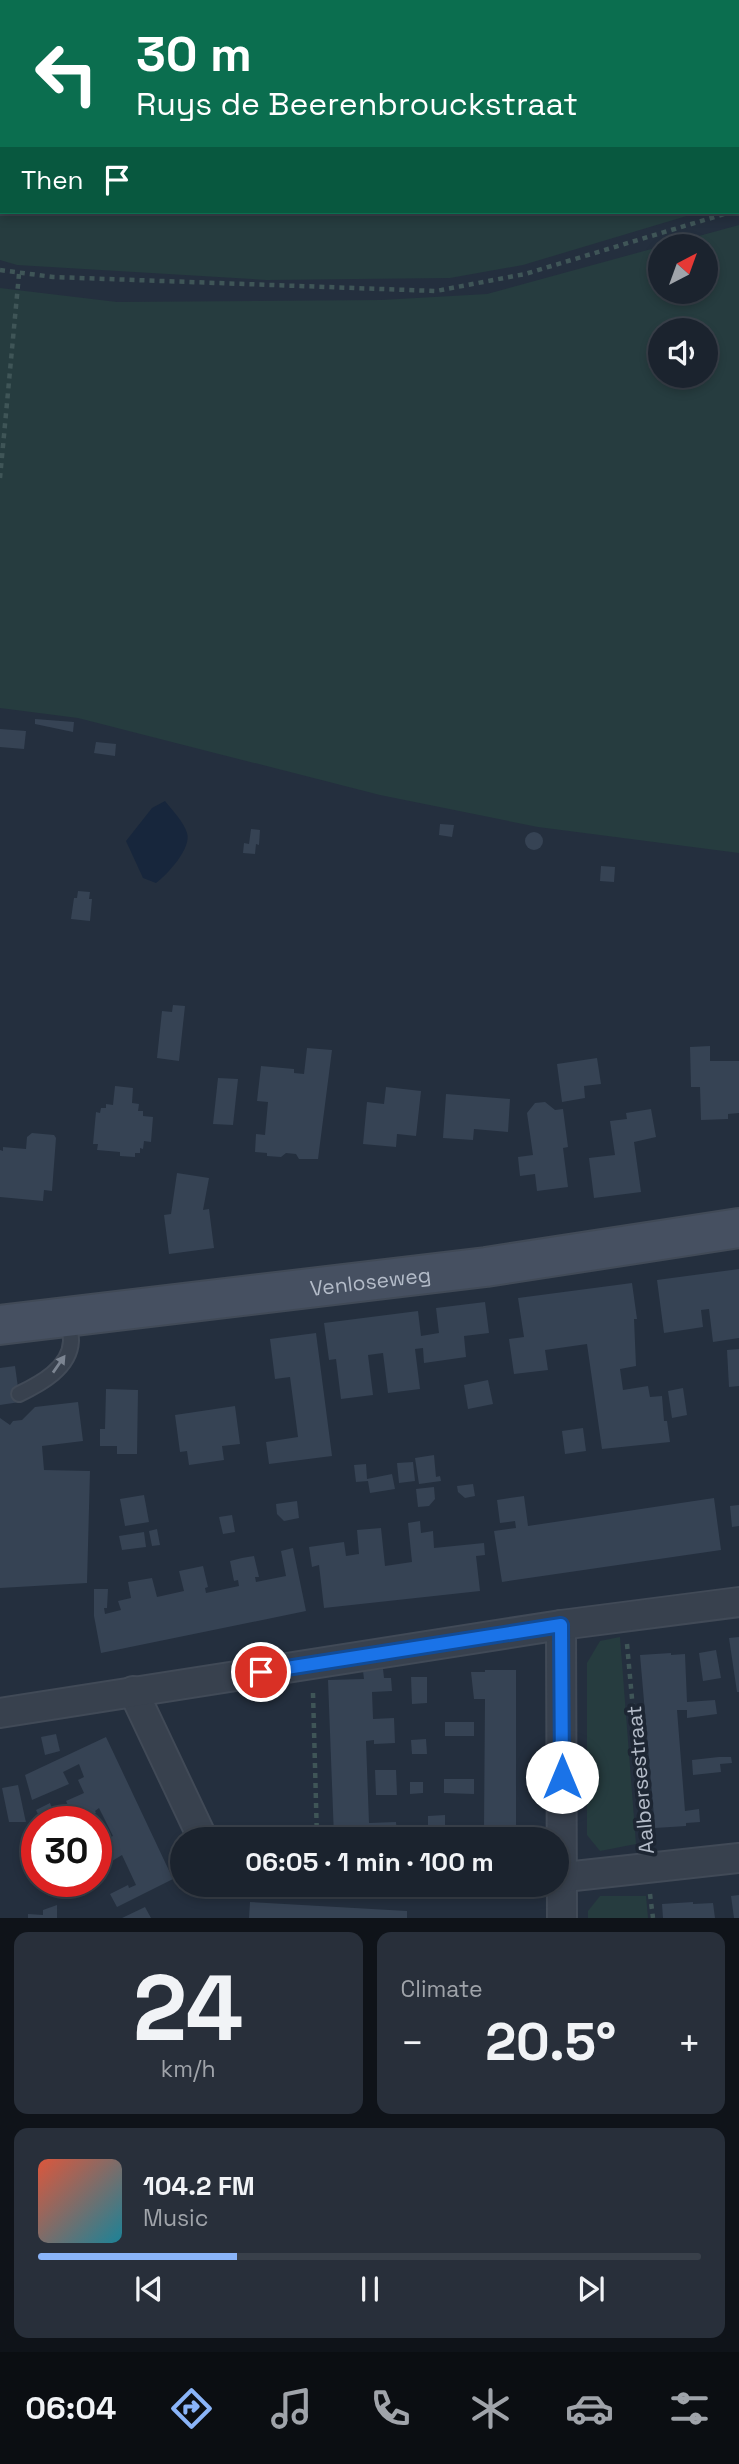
<!DOCTYPE html>
<html lang="en">
<head>
<meta charset="utf-8">
<style>
	body { margin:0; font-family:"Space Grotesk",sans-serif; background:#282f3a; color:#f1f3f6; height:100vh; display:flex; flex-direction:column; font-size:26px; white-space:nowrap }
	* { box-sizing:border-box; margin:0 }
	p { font-size:23px; color:#a0a4aa }
	.icon { flex:none; width:38px; height:38px; fill:none; stroke:currentColor; stroke-width:2; stroke-linecap:round; stroke-linejoin:round }
	.map { position:relative; height:1918px; overflow:hidden }
	.drawer { display:flex; flex-direction:column; gap:14px; padding:14px; background:#0f1319; flex:1 }
	.drawer>* { flex:none }
	.hud { position:absolute; left:0px; top:0px; width:740px; height:214px; box-shadow:0 4px 10px #0003,0 0 0 2px #39404a; background:#0b6e4f; color:#fff; overflow:hidden }
	.needle { width:46px; rotate:41deg }
	.tools { position:absolute; left:648px; top:234px; display:grid; gap:14px }
	.tools a { display:grid; place-items:center; width:70px; height:70px; border-radius:50%; background:#1b232e; box-shadow:0 4px 10px #0003,0 0 0 2px #39404a; font-size:35px }
	.speed { position:absolute; left:21px; top:1806px; display:flex; gap:14px; font-size:35px; font-weight:700; text-align:center }
	.speed>* { display:grid; place-content:center; width:91px; height:91px; border-radius:50%; background:#1b232e; box-shadow:0 4px 10px #0003,0 0 0 2px #39404a; line-height:1 }
	.speed .limit { border:10px solid #d22; background:#fff; color:#111 }
	.pin { position:absolute; display:grid; place-items:center; width:60px; height:60px; color:#fff; margin:-30px; border:4px solid #fff; border-radius:50%; box-shadow:0 2px 7px #0007 }
	.me { position:absolute; width:77px; margin:-38px; rotate:0deg; stroke-linejoin:round; filter:drop-shadow(0 0 5px #0008) }
	.turn { display:flex; align-items:center; gap:24px; height:147px; padding:0 21px; font-size:32px }
	.turn .icon { width:91px; height:91px; stroke-width:2.5 }
	.turn b { display:block; font-size:49px; line-height:60px }
	.then { display:flex; align-items:center; height:66px; padding:0 21px; background:#0003; gap:14px; font-size:26px }
	.big { font-size:52px; font-weight:700; line-height:1.1 }
	.drawer .tile { flex:1; display:flex; flex-direction:column; justify-content:center; gap:10px; min-width:0; padding:0 24px; border-radius:14px; background:#282f3a }
	.drawer .dial { align-items:center; gap:0 }
	.dial b { font-size:91px; line-height:1 }
	.song { display:flex; align-items:center; gap:21px }
	.cover { width:84px; height:84px; border-radius:10px; background:linear-gradient(135deg,hsl(10 70% 55%),hsl(190 70% 35%)) }
	.played { height:7px; border-radius:4px; background:linear-gradient(90deg,#8ab4f8 30%,#39404a 30%) }
	.keys { display:flex; justify-content:space-around; direction:ltr }
	.heat { display:flex; justify-content:space-between; align-items:center; font-size:38px; direction:ltr }
	.drawer .tiles { flex:1; display:grid; gap:14px; grid-template-columns:1fr 1fr }
	.tile:last-child { grid-column:span 2 }
	.trip { position:absolute; left:170px; top:1827px; width:399px; height:70px; border-radius:35px; background:#1b232e; box-shadow:0 4px 10px #0003,0 0 0 2px #39404a; font-weight:700; line-height:70px; text-align:center }
	.tab-bar { display:flex; height:112px; justify-content:space-around; align-items:center; background:#0b0e12; color:#a0a4aa }
	.tab-bar .icon { width:49px; height:49px }
	.tab-bar .on { color:#8ab4f8 }
	.tab-bar b { font-size:32px; color:#f1f3f6 }
	.map>svg:first-child { display:block }
	.green { fill:#263c3f; fill-rule:evenodd }
	.water { fill:#17263c }
	.building { fill:#364354 }
	.lines { fill:none; stroke-linecap:round; stroke-linejoin:round }
	.service-casing { stroke:#414a57; stroke-width:18 }
	.minor-casing { stroke:#414a57; stroke-width:32 }
	.secondary-casing { stroke:#414a57; stroke-width:42 }
	.path { stroke:#3f5557; stroke-width:4.5; stroke-dasharray:5 5; stroke-linecap:butt }
	.service { stroke:#38414e; stroke-width:14 }
	.minor { stroke:#38414e; stroke-width:28 }
	.secondary { stroke:#465061; stroke-width:38 }
	.oneway { fill:#7c8592 }
	.route-casing { stroke:#114b97; stroke-width:18 }
	.route { stroke:#1a73e8; stroke-width:12 }
	.labels { text-anchor:middle; dominant-baseline:central; stroke-width:7; stroke-linejoin:round; paint-order:stroke }
	.street-label { font-size:21px; fill:#b4bcc9; stroke:#1d2633 }
</style>
</head>
<body>
<div class="map">
<svg width="739" height="1918" viewBox="0 0 739 1918">
	<rect width="100%" height="100%" fill="#242f3e"/>
	<g class="green">
		<polygon points="0,0 739,0 739,200 738,2 2,2 2,212 700,212 523,265 450,278 267,280 17,265 0,260"/>
		<path d="M 739,225 L 739,853 L 538,827 L 380,795 L 78,718 L 0,708 L 0,288 L 117,302 L 381,300 L 487,294 ZM 660,247 L 705,247 L 705,292 L 660,292 ZM 660,331 L 705,331 L 705,376 L 660,376 Z"/>
		<polygon points="620,1637 636,1844 600,1851 587,1835 587,1663 600,1641"/>
		<polygon points="600,1896 646,1896 648,1918 588,1918 588,1911"/>
	</g>
	<path class="water" d="M 165,801 C 172,810 184,822 187,833 C 192,848 167,875 156,883 L 143,878 L 126,841 L 152,808 Z"/>
	<g class="building">
		<polygon points="35,719 74,722 73,732 35,724"/>
		<polygon points="0,729 26,731 24,749 0,747"/>
		<polygon points="96,742 116,744 115,756 94,753"/>
		<polygon points="440,824 454,825 452,837 439,835"/>
		<polygon points="251,829 260,830 259,845 256,844 255,854 243,853 244,843 249,844"/>
		<circle cx="534" cy="841" r="9"/>
		<polygon points="601,866 615,867 614,882 600,881"/>
		<polygon points="78,891 90,892 89,899 92,899 90,921 71,919 74,898 77,898"/>
		<polygon points="173,1005 185,1006 179,1061 157,1058 162,1011 172,1012"/>
		<polygon points="710,1046 710,1061 739,1061 739,1113 728,1114 728,1119 701,1120 700,1087 691,1087 690,1047"/>
		<polygon points="307,1048 332,1050 318,1159 299,1159 296,1154 286,1153 281,1157 267,1156 267,1153 255,1152 256,1134 265,1135 268,1102 257,1101 261,1066 294,1069 294,1073 304,1074"/>
		<polygon points="597,1058 601,1084 584,1086 585,1098 562,1102 557,1064"/>
		<polygon points="218,1078 238,1079 233,1125 213,1124"/>
		<polygon points="115,1086 133,1088 132,1103 139,1104 138,1111 143,1111 143,1116 153,1117 151,1142 144,1141 143,1149 140,1148 140,1153 135,1153 135,1157 120,1156 120,1152 97,1150 98,1144 93,1144 96,1112 100,1113 101,1108 106,1108 106,1104 113,1105"/>
		<polygon points="386,1087 421,1091 416,1136 397,1134 396,1147 363,1144 367,1102 384,1104"/>
		<polygon points="446,1094 510,1099 508,1132 474,1129 473,1140 443,1138"/>
		<polygon points="545,1102 555,1110 563,1109 568,1147 563,1148 568,1187 537,1191 535,1174 520,1176 518,1157 533,1155 527,1113 535,1103"/>
		<polygon points="651,1109 656,1137 634,1142 641,1192 594,1198 589,1158 615,1155 610,1121 627,1119 626,1113"/>
		<polygon points="32,1133 54,1135 56,1138 52,1191 44,1190 43,1201 0,1197 0,1150 3,1151 3,1147 26,1149 27,1137"/>
		<polygon points="177,1173 209,1178 203,1210 209,1209 214,1248 169,1254 164,1215 171,1214"/>
		<polygon points="739,1269 739,1338 713,1342 709,1309 701,1310 703,1327 664,1333 657,1280"/>
		<polygon points="632,1283 637,1319 634,1319 636,1366 620,1369 623,1390 648,1386 650,1397 662,1396 664,1421 667,1421 670,1442 602,1449 587,1344 545,1350 548,1370 514,1374 509,1339 524,1337 518,1298"/>
		<polygon points="485,1302 489,1333 464,1336 466,1357 424,1363 423,1348 415,1349 420,1389 388,1393 383,1353 368,1355 373,1395 341,1399 336,1359 329,1360 324,1323 418,1311 421,1336 439,1333 436,1308"/>
		<polygon points="316,1333 332,1456 269,1464 266,1442 298,1437 290,1377 275,1379 270,1339"/>
		<polygon points="739,1349 739,1386 729,1387 727,1350"/>
		<polygon points="15,1366 20,1402 0,1405 0,1368"/>
		<polygon points="488,1380 493,1404 468,1409 464,1385"/>
		<polygon points="683,1388 687,1415 672,1418 668,1391"/>
		<polygon points="106,1389 138,1390 137,1454 117,1454 117,1446 100,1446 100,1429 105,1429"/>
		<polygon points="78,1402 83,1441 42,1446 44,1470 90,1471 87,1583 0,1588 0,1418 10,1425 13,1421 22,1420 35,1407"/>
		<polygon points="235,1406 240,1444 222,1446 224,1460 189,1465 187,1451 180,1452 175,1415"/>
		<polygon points="583,1428 586,1451 565,1454 562,1431"/>
		<polygon points="434,1455 436,1477 440,1476 441,1481 419,1484 415,1458"/>
		<polygon points="413,1462 415,1481 399,1483 397,1463"/>
		<polygon points="366,1464 367,1479 392,1474 395,1489 370,1493 368,1481 356,1482 354,1465"/>
		<polygon points="473,1484 475,1496 465,1498 458,1492 457,1486"/>
		<polygon points="434,1487 435,1499 429,1506 418,1507 416,1489"/>
		<polygon points="144,1495 149,1522 125,1526 120,1499"/>
		<polygon points="524,1496 528,1526 714,1498 721,1550 502,1582 494,1531 516,1528 515,1521 500,1523 497,1500"/>
		<polygon points="297,1501 299,1518 284,1521 277,1514 276,1504"/>
		<polygon points="739,1505 739,1526 732,1527 730,1506"/>
		<polygon points="232,1515 235,1532 223,1534 219,1517"/>
		<polygon points="420,1521 421,1533 433,1531 434,1548 484,1543 485,1555 476,1556 480,1591 324,1608 319,1565 312,1567 309,1547 344,1542 346,1556 359,1554 357,1530 381,1528 385,1566 412,1562 408,1523"/>
		<polygon points="157,1529 160,1545 152,1546 149,1531"/>
		<polygon points="144,1532 146,1547 122,1550 119,1536"/>
		<polygon points="293,1548 306,1611 101,1653 94,1616 94,1589 108,1589 107,1608 104,1608 105,1614 121,1610 118,1601 131,1598 128,1582 152,1578 157,1597 184,1591 179,1571 203,1566 208,1587 205,1588 206,1593 239,1586 238,1580 234,1581 230,1561 242,1558 254,1556 259,1577 255,1577 256,1582 286,1576 281,1551"/>
		<polygon points="739,1637 739,1692 737,1692 729,1638"/>
		<polygon points="716,1650 721,1678 703,1681 699,1653"/>
		<polygon points="671,1653 671,1655 685,1654 687,1702 715,1700 717,1714 687,1718 687,1710 677,1710 685,1811 699,1809 700,1822 686,1823 686,1826 655,1828 640,1655"/>
		<polygon points="383,1669 384,1678 391,1678 392,1691 372,1692 373,1719 394,1718 395,1743 374,1744 374,1740 366,1741 369,1823 396,1822 397,1835 334,1837 328,1680 364,1679 363,1671"/>
		<polygon points="485,1670 516,1670 516,1839 470,1839 470,1830 484,1830 485,1699 474,1699 471,1672 485,1672"/>
		<polygon points="411,1677 427,1677 427,1703 412,1704"/>
		<rect x="445" y="1722" width="29" height="14"/>
		<polygon points="56,1734 60,1751 45,1755 41,1737"/>
		<polygon points="106,1737 173,1879 117,1907 110,1894 128,1885 129,1888 136,1885 122,1855 99,1869 96,1864 96,1844 113,1836 99,1808 95,1811 96,1813 76,1822 66,1801 84,1793 78,1780 84,1777 79,1764 63,1772 69,1784 32,1800 25,1775"/>
		<polygon points="426,1739 427,1754 412,1754 411,1740"/>
		<polygon points="719,1757 731,1757 732,1763 720,1764 721,1772 693,1775 692,1760"/>
		<polygon points="375,1770 396,1770 397,1795 376,1795"/>
		<polygon points="444,1779 474,1779 474,1794 444,1793"/>
		<polygon points="410,1782 423,1782 423,1793 410,1794"/>
		<polygon points="18,1785 25,1818 26,1822 9,1822 2,1788"/>
		<polygon points="50,1803 55,1816 42,1822 36,1810"/>
		<polygon points="445,1815 445,1839 428,1839 428,1816"/>
		<polygon points="739,1895 739,1918 734,1918 731,1896"/>
		<polygon points="250,1902 407,1911 407,1918 249,1918"/>
		<polygon points="693,1902 693,1904 713,1903 715,1918 663,1918 662,1904"/>
		<polygon points="57,1905 57,1918 28,1918 28,1914 43,1915 43,1910"/>
		<polygon points="145,1907 151,1918 122,1918"/>
	</g>
	<g class="lines">
		<g class="service-casing">
			<path id="service" d="M 19,1394 C 40,1384 70,1368 71,1341 C 71,1334 69,1326 68,1319"/>
		</g>
		<g class="minor-casing">
			<g id="minor">
				<polyline points="561,1625 562,1918"/>
				<polyline points="133,1691 203,1839"/>
				<polyline points="0,1713 561,1625 739,1602"/>
				<polyline points="556,1878 739,1858"/>
			</g>
		</g>
		<g class="secondary-casing">
			<g id="secondary">
				<path id="s1" d="M 0,1325 L 486,1267 L 739,1228"/>
			</g>
		</g>
		<g class="path">
			<polyline points="738,209 739,209"/>
			<polyline points="0,270 53,277 436,291 525,274 731,212"/>
			<polyline points="0,478 19,274"/>
			<polyline points="627,1644 645,1840"/>
			<polyline points="313,1693 317,1839"/>
			<polyline points="650,1894 653,1918"/>
		</g>
		<use href="#service" class="service"/>
		<use href="#minor" class="minor"/>
		<use href="#secondary" class="secondary"/>
	</g>
	<defs><path id="oneway-solid" d="M-6-.8H1V-3.2L6.5 0L1 3.2V.8H-6Z" transform="scale(1.75)"/></defs>
	<use class="oneway" href="#oneway-solid" transform="translate(59 1364) rotate(-55)"/>
	<g class="lines">
		<g class="route-casing">
			<polyline id="route" points="261,1672 561,1625 562,1777"/>
		</g>
		<use href="#route" class="route"/>
	</g>
	<g class="labels">
		<g class="street-label">
			<text stroke="none"><textPath href="#s1" startOffset="373">Venloseweg</textPath></text>
			<text transform="translate(640 1780) rotate(-95)">Aalbersestraat</text>
		</g>
	</g>
</svg>
<div class="tools">
<a><svg class="needle" viewBox="-14 -14 28 28"><path d="M0-13l5 13h-10z" fill="#e53935"/><path d="M0 13l5-13h-10z" fill="#a0a4aa"/></svg></a>
<a><svg class="icon" aria-label="sound" viewBox="0 0 24 24"><path d="M4 9h4l5-4v14l-5-4H4zM17 9q2 3 0 6"/></svg></a>
</div>
<div class="speed"><div class="limit">30</div></div>
<div class="pin" style="left:261px;top:1672px;background:#d93025"><svg class="icon" aria-label="arrive" viewBox="0 0 24 24"><path d="M6 21V4h12l-3 4 3 4H6"/></svg></div>
<svg class="me" style="left:562px;top:1777px" viewBox="-20 -20 40 40"><circle r="19" fill="#fff"/><path d="M0-13L10 11 0 6-10 11z" fill="#1a73e8"/></svg>
<div class="trip">06:05 · 1 min · 100 m</div>
<div class="hud">
<div class="turn"><svg class="icon" aria-label="left" viewBox="0 0 24 24"><path d="M17 20v-9H6M10 6l-5 5 5 5"/></svg><div><b>30 m</b>Ruys de Beerenbrouckstraat</div></div>
<div class="then">Then<svg class="icon" aria-label="arrive" viewBox="0 0 24 24"><path d="M6 21V4h12l-3 4 3 4H6"/></svg></div>
</div>
</div>
<section class="drawer">
<div class="tiles">
<div class="tile dial"><b>24</b><p>km/h</p></div>
<div class="tile"><p>Climate</p>
<div class="heat"><a>−</a><b class="big">20.5°</b><a>+</a></div>
</div>
<div class="tile">
<div class="song"><i class="cover"></i><div><b>104.2 FM</b><p>Music</p></div></div>
<div class="played"></div>
<div class="keys"><svg class="icon" aria-label="previous" viewBox="0 0 24 24"><path d="M18 5L8 12l10 7zM5 5v14"/></svg><svg class="icon" aria-label="pause" viewBox="0 0 24 24"><path d="M8 5v14M16 5v14"/></svg><svg class="icon" aria-label="next" viewBox="0 0 24 24"><path d="M6 5l10 7-10 7zM19 5v14"/></svg></div>
</div>
</div>
</section>
<nav class="tab-bar">
<b>06:04</b>
<svg class="icon on" aria-label="directions" viewBox="0 0 24 24"><path d="M12 3l9 9-9 9-9-9zM9 14v-3h6M13 9l2 2-2 2"/></svg>
<svg class="icon" aria-label="music" viewBox="0 0 24 24"><path d="M9 18V5l10-2v13"/><circle cx="6" cy="18" r="3"/><circle cx="16" cy="16" r="3"/></svg>
<svg class="icon" aria-label="phone" viewBox="0 0 24 24"><path d="M5 4h4l2 5-3 2q2 4 5 5l2-3 5 2v4C11 20 4 13 5 4z"/></svg>
<svg class="icon" aria-label="climate" viewBox="0 0 24 24"><path d="M12 3v18M4 7l16 10M4 17L20 7"/></svg>
<svg class="icon" aria-label="car" viewBox="0 0 24 24"><path d="M5 17H2v-5l4-1 3-4h7l3 4 3 1v5h-3M9 17h6M6 11h13"/><circle cx="7" cy="17" r="2"/><circle cx="17" cy="17" r="2"/></svg>
<svg class="icon" aria-label="filters" viewBox="0 0 24 24"><path d="M4 7h16M4 17h16"/><circle cx="9" cy="7" r="2"/><circle cx="15" cy="17" r="2"/></svg>
</nav>
</body>
</html>
